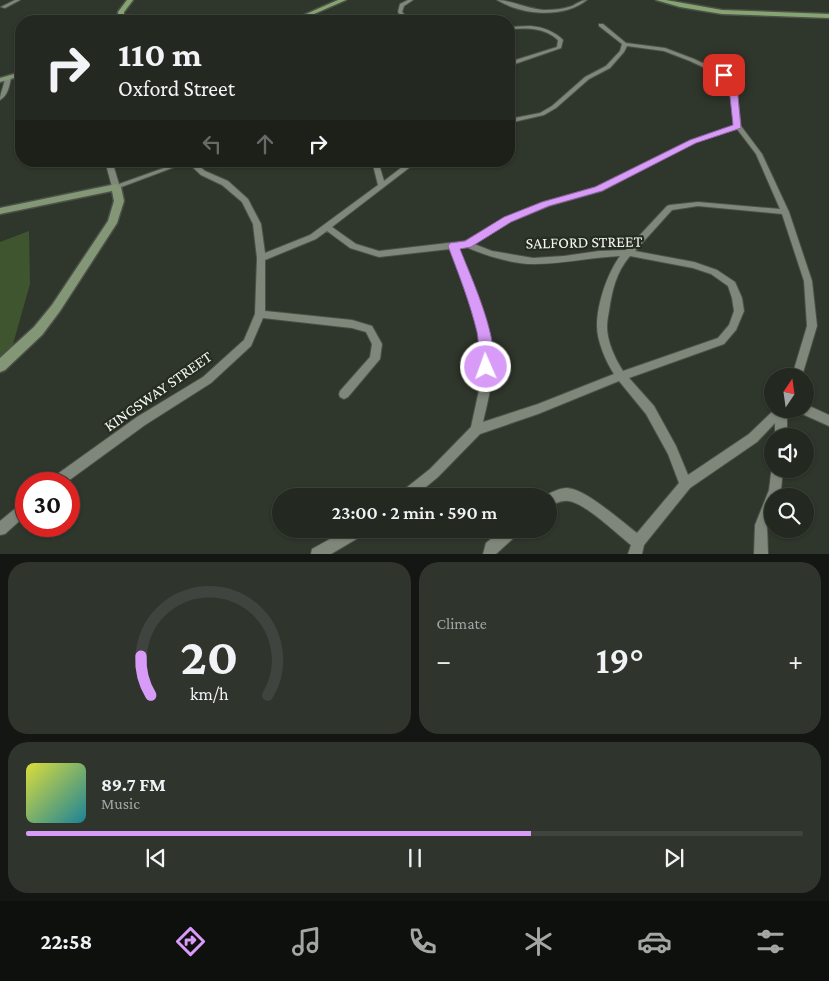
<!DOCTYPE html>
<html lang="en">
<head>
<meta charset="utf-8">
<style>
	body { margin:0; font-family:"Crimson Pro",serif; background:#2f342d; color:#f1f3f6; height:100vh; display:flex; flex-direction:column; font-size:19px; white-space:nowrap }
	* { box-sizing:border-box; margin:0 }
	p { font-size:16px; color:#a3a6a5 }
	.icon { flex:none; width:28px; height:28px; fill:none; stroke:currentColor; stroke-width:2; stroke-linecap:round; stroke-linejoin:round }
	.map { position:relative; height:554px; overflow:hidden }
	.panel { display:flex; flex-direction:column; gap:8px; padding:8px; background:#131612; flex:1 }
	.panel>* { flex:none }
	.banner { position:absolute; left:15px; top:15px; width:500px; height:152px; border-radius:20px; box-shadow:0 1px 4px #0004,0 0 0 1px #40443e; background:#232820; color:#f1f3f6; overflow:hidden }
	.needle { width:32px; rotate:13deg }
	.tools { position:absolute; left:764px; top:368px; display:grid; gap:10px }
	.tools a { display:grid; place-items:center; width:50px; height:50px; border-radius:50%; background:#232820; box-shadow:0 1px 4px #0004,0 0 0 1px #40443e; font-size:25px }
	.speed { position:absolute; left:15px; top:472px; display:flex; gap:10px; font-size:25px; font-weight:700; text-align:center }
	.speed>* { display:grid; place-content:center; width:65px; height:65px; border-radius:50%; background:#232820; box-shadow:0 1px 4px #0004,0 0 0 1px #40443e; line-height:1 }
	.speed .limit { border:8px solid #d22; background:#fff; color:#111 }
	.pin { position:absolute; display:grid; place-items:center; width:42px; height:42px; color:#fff; margin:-21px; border-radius:10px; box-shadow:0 2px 8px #0006 }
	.me { position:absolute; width:55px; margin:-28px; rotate:358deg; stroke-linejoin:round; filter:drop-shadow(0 0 4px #0008) }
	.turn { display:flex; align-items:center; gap:18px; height:105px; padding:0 20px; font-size:22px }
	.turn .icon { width:65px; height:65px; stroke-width:2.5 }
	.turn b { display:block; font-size:35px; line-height:42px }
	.lanes { display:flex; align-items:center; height:48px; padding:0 20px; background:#0003; justify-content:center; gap:25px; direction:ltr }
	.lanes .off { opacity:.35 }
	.big { font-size:38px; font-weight:600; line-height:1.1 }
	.panel .tile { flex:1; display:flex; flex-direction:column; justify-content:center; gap:8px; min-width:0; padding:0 18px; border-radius:20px; background:#2f342d }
	.panel .dial { align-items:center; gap:0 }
	.dial svg { height:130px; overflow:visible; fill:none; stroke:#40443e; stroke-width:7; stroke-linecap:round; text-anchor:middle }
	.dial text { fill:#f1f3f6; stroke:none }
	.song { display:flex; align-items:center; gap:15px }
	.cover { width:60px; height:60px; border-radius:8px; background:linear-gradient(135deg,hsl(60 70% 55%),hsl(190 70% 35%)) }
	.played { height:5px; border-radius:2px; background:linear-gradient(90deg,#d89bf8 65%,#40443e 65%) }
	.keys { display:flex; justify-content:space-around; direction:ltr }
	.heat { display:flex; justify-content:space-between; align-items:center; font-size:28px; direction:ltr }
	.panel .tiles { flex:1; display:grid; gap:8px; grid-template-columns:1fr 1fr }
	.tile:last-child { grid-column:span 2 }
	.trip { position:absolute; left:272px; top:488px; width:285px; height:50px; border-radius:25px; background:#232820; box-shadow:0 1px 4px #0004,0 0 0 1px #40443e; font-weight:600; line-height:50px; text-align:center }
	.tab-bar { display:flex; height:80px; justify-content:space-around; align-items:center; background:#0e100d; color:#a3a6a5 }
	.tab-bar .icon { width:35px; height:35px }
	.tab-bar .current { color:#d89bf8 }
	.tab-bar b { font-size:22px; color:#f1f3f6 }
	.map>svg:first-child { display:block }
	.green { fill:#3f552f }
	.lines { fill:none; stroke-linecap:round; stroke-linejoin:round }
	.street-casing { stroke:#4c5149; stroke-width:2 }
	.secondary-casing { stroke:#4c5149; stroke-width:3 }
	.primary-casing { stroke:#4c5149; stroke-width:3 }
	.street { fill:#7f877b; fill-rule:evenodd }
	.secondary { fill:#839676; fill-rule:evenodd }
	.primary { fill:#86a471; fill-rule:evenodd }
	.route { fill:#d89bf8; stroke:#8c65a1 }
	.labels { text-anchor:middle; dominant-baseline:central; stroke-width:4.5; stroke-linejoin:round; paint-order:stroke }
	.street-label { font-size:16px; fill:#f2f7f0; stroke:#262c22 }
</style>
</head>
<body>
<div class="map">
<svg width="829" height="554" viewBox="0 0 829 554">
	<rect width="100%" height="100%" fill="#2f362b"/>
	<polygon class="green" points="29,231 30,284 11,351 0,358 0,242"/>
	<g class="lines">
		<g class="street-casing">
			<g id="street">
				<polygon points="15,0 20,0 5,8 1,7"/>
				<polygon points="408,0 413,0 404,6 402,12 407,17 415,21 403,19 398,12 400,4"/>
				<path d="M 497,0 C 511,0 528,9 544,10 C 554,10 563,9 572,6 C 578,3 581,0 587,0 C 563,19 522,15 497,0 Z"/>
				<path d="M 599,24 L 603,24 L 626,43 L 665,48 L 694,59 L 726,74 L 736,86 L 741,126 L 762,154 L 789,212 L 812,281 L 817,326 L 802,376 L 792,376 L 807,326 L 804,281 L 782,214 L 698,206 L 672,210 L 635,251 L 694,262 L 717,270 L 735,282 L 742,298 L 744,311 L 736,330 L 724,344 L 629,378 L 654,406 L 676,446 L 688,475 L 749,434 L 775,409 L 787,409 L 787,436 L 775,436 L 775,423 L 757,442 L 690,488 L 644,545 L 642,554 L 628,554 L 631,545 C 617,534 584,502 568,501 C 561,500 555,504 549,506 L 549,496 L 544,496 C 550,493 559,488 567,488 C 586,489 621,521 637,533 L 679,483 L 668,454 L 646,414 L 619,381 L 538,414 L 480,434 L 438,477 L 415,496 L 399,496 L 401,492 L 430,469 L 471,427 L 481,381 L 480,340 L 472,308 L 450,249 L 379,257 L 350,248 L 327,231 L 316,239 L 265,260 L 265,311 L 352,320 L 372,326 L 382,344 L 380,359 L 348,397 L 344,399 L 340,397 L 339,394 L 340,391 L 370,357 L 372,344 L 366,332 L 352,328 L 263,318 L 251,346 L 211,383 L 145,425 L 64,484 L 47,484 L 49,480 L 137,417 L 203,377 L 244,340 L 255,314 L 257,258 L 253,224 L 242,202 L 222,185 L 201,175 L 186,161 L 193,161 L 205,171 L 228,181 L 248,199 L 261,224 L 265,253 L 310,235 L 378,185 L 372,161 L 378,161 L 384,181 L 410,161 L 418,161 L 332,227 L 356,244 L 379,251 L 465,241 L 504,218 L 543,202 L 596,187 L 691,140 L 735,125 L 730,86 L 722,76 L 690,61 L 664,51 L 627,46 L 624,52 L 610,68 L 589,79 L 556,108 L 544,115 L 509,123 L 509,119 L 540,113 L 552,106 L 585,77 L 606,66 L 620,51 L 622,44 L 599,26 ZM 737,129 L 756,154 L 780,209 L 698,202 L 670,205 L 667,206 L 626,250 L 599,251 L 564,256 L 533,258 L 492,251 L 474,244 L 510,222 L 549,206 L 602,191 L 695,142 ZM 466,247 C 487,256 512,264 534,264 C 563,264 592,257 620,256 C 607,274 597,304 597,326 C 597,341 606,362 614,374 L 538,404 L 483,422 C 486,409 490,394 491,381 C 495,333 475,291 458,248 ZM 630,256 L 693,268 L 711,274 L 728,286 L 732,298 L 734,311 L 729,325 L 718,338 L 623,371 C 615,359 607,341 607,327 C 607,322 608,316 609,311 C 612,291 616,272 630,256 Z"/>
				<path d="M 530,26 C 543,27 554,31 563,40 L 561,48 L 509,66 L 509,62 L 557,47 L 558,40 C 544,27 527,28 509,29 L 509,27 Z"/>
				<path d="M 8,76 L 11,78 C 9,87 8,95 0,100 C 0,93 4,86 5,78 Z"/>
				<polygon points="105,161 112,161 119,184 175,164 177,163 180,165 116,189 112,187"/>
				<polygon points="805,404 829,415 829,426 800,413 799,409 805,409"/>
				<polygon points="772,465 772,469 783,469 781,490 779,496 772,496 772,512 767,525 768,554 754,554 755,525 769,490"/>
				<polygon points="26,501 26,515 5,534 0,535 0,521 22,503"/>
				<polygon points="348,529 366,529 365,534 331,554 311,554 312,549"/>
				<polygon points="503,529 519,529 518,534 496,554 483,554 486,543"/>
			</g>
		</g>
		<g class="secondary-casing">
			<g id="secondary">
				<polygon points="21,72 21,76 0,82 0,78"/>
				<polygon points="116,184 121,187 124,201 117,223 60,311 42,335 5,370 0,372 0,358 34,327 52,305 108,221 114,201 112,191 0,214 0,208"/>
			</g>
		</g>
		<g class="primary-casing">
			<g id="primary">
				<polygon points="127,0 133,0 124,12 124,21 118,21 118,12"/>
				<polygon points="338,0 346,0 298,21 290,21"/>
				<polygon points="656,0 666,0 722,10 829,14 829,18 722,14 680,7"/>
			</g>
		</g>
		<use href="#street" class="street"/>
		<use href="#secondary" class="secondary"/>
		<use href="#primary" class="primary"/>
	</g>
	<path class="route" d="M 722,74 L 727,74 L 737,86 L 741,128 L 696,143 L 602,191 L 549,206 L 511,222 L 471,247 L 460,249 C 470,275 503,346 491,371 L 486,373 L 481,371 C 476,360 480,345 477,332 C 470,303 459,275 448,246 L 450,243 L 465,241 L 504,217 L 542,202 L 595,187 L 690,140 L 733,125 L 729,87 L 721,75 Z"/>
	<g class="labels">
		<g class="street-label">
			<text transform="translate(584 242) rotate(-1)">SALFORD STREET</text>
			<text transform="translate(158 391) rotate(-35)">KINGSWAY STREET</text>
		</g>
	</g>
</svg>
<div class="tools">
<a><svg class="needle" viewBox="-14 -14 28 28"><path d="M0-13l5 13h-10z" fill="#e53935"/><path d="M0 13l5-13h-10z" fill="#a3a6a5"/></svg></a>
<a><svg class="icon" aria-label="sound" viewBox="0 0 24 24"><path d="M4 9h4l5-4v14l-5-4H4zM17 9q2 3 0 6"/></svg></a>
<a><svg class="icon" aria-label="search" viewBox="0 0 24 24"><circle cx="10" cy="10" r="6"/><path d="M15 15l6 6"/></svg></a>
</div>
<div class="speed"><div class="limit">30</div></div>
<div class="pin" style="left:724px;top:75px;background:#d93025"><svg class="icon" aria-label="arrive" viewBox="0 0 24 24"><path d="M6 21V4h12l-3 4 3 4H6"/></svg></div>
<svg class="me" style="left:486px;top:367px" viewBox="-20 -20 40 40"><circle r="17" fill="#d89bf8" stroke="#fff" stroke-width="3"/><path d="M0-11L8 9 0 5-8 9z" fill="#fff"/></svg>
<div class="trip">23:00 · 2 min · 590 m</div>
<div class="banner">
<div class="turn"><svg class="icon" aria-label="right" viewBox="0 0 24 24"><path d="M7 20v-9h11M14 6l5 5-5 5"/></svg><div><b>110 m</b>Oxford Street</div></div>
<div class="lanes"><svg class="icon off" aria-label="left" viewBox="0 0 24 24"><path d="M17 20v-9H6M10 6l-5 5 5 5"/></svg><svg class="icon off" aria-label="ahead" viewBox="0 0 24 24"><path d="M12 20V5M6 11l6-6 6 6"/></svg><svg class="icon" aria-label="right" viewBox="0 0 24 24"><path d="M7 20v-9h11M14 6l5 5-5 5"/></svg></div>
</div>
</div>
<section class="panel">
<div class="tiles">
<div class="tile dial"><svg viewBox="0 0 100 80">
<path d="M14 69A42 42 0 1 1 86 69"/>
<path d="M14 69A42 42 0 0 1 8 45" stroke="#d89bf8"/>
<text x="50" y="56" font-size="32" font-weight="700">20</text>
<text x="50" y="72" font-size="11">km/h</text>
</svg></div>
<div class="tile"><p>Climate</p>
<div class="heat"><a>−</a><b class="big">19°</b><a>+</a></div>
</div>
<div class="tile">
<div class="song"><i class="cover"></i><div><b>89.7 FM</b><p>Music</p></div></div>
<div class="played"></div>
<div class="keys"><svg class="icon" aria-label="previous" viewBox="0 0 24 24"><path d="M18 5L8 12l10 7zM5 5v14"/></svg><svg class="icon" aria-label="pause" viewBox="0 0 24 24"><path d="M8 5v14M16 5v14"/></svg><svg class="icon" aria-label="next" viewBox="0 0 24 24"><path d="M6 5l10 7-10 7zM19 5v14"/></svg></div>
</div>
</div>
</section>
<nav class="tab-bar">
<b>22:58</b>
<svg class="icon current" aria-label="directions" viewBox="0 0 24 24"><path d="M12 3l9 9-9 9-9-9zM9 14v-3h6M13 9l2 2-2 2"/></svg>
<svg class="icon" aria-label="music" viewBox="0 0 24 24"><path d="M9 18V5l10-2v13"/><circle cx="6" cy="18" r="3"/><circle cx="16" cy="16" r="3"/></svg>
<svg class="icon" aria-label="phone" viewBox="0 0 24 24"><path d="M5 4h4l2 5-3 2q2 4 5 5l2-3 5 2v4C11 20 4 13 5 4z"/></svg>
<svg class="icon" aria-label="climate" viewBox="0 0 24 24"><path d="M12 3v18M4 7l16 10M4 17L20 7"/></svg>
<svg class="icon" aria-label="car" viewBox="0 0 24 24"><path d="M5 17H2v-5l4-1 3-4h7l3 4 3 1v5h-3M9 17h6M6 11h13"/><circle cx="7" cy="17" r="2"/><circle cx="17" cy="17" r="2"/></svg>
<svg class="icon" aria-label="filters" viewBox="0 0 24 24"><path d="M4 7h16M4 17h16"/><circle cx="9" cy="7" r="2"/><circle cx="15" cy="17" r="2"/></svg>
</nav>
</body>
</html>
